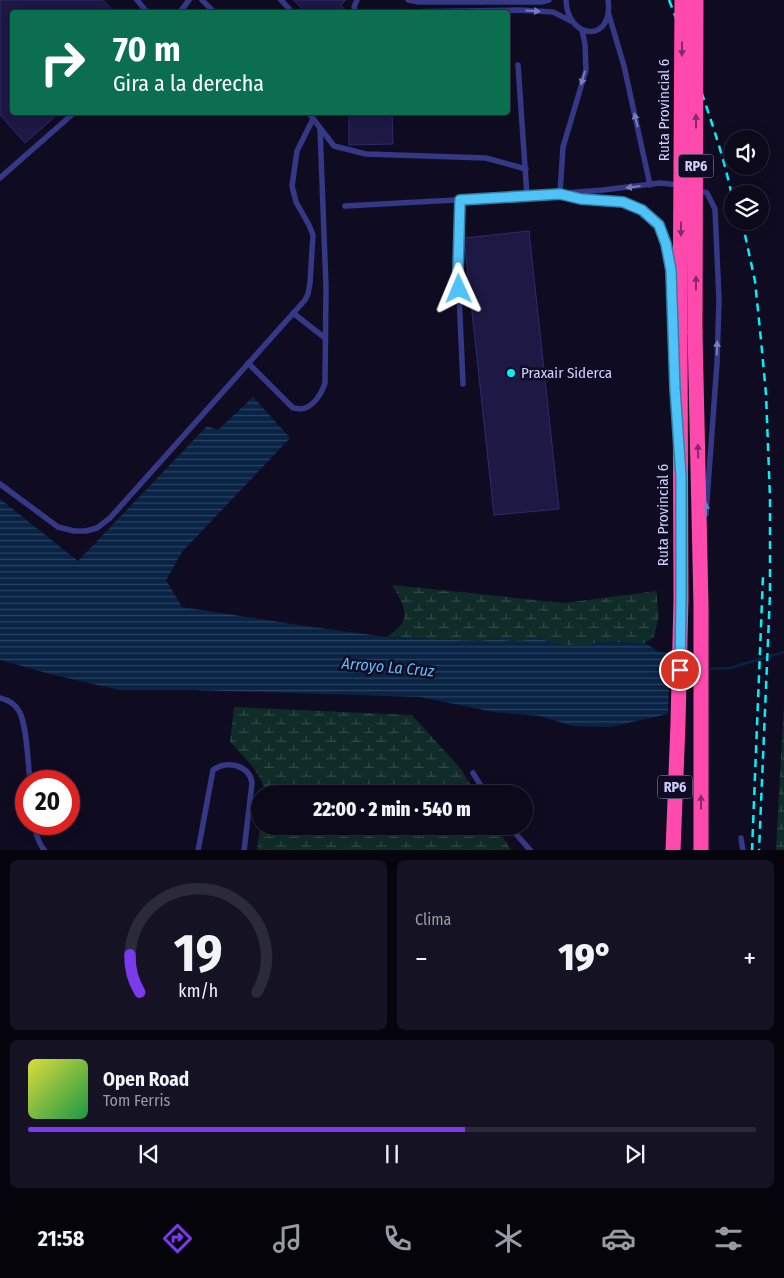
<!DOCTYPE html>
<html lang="es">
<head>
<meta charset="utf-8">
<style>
	body { margin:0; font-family:"Fira Sans Condensed",sans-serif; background:#141223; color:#f1f3f6; height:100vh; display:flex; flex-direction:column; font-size:19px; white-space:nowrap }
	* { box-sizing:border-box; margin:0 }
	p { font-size:16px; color:#9a9aa2 }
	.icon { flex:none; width:28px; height:28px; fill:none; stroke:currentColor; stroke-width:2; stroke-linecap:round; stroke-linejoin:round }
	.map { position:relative; height:850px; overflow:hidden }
	.drawer { display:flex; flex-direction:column; gap:10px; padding:10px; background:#06050e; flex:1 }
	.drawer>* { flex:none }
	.guide { position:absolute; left:10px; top:10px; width:500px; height:105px; border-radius:5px; box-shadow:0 2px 12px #0003,0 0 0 1px #2b2a39; background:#0b6e4f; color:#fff; overflow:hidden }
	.tools { position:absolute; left:724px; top:130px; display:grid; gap:10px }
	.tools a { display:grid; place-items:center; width:45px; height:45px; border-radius:50%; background:#0b091a; box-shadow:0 2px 12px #0003,0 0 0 1px #2b2a39; font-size:25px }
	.speed { position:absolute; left:15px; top:770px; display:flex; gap:10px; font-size:25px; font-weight:700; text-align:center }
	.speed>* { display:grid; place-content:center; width:65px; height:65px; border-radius:50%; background:#0b091a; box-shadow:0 2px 12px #0003,0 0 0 1px #2b2a39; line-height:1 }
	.speed .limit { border:8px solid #d22; background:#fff; color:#111 }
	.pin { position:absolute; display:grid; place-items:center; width:42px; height:42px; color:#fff; margin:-21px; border:2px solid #fff; border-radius:50%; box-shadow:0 1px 5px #0007 }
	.me { position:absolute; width:55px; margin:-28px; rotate:359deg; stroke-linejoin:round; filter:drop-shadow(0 0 4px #0008) }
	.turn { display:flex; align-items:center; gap:18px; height:105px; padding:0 20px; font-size:22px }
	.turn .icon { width:65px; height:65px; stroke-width:2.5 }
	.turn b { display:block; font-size:35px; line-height:42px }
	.big { font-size:38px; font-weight:800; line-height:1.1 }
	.drawer .widget { flex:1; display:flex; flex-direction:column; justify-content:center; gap:8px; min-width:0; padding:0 18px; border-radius:8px; background:#141223 }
	.drawer .dial { align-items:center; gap:0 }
	.dial svg { height:130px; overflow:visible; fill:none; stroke:#2b2a39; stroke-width:7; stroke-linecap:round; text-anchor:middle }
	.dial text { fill:#f1f3f6; stroke:none }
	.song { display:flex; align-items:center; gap:15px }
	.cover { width:60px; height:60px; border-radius:8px; background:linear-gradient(135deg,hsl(60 70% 55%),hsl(140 70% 35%)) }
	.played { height:5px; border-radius:2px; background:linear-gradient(90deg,#7c3aed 60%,#2b2a39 60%) }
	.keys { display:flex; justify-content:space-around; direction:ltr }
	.heat { display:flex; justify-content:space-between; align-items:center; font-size:28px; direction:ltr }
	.drawer .tiles { flex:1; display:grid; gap:10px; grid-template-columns:1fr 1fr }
	.widget:last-child { grid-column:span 2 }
	.trip { position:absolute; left:251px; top:785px; width:282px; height:50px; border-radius:25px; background:#0b091a; box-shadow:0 2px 12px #0003,0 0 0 1px #2b2a39; font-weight:800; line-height:50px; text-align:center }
	.menu { display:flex; height:80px; justify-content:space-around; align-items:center; background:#04040a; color:#9a9aa2 }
	.menu .icon { width:35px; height:35px }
	.menu .current { color:#7c3aed }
	.menu b { font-size:22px; color:#f1f3f6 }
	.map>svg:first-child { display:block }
	.wetland { fill:url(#wetland-marsh) }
	.water { fill:url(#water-rules) }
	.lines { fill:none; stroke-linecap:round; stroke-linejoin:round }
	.stream { stroke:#092345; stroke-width:2.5 }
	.building { fill:#1d1844; stroke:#312871 }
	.lane { stroke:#353884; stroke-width:5.5 }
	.highway { stroke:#ff49ad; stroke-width:15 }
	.rail { stroke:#00f2f9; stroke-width:2.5; stroke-dasharray:8 6; stroke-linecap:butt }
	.highway-bridge { stroke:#ff49ad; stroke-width:15 }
	.oneway { fill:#7b7cbb }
	.oneway2 { fill:#872a68 }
	.route-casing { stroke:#337fa1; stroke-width:12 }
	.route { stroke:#4fc3f7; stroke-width:9 }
	.poi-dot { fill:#00f2f9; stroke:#0f0c22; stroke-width:2 }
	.labels { text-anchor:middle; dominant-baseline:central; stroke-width:5; stroke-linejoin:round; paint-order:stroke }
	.shield { fill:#0f0c22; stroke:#9694bd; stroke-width:1 }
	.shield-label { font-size:14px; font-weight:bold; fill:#d0ceff }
	.street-label { font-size:15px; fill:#d0ceff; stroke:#0f0c22 }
	.poi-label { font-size:15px; fill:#d0ceff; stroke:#0f0c22; text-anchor:start }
	.water-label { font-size:16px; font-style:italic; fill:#5cbfff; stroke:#0f0c22 }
</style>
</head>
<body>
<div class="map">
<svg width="784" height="851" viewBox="0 0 784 851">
	<defs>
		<pattern id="wetland-marsh" width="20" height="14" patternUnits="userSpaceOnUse" patternTransform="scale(1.25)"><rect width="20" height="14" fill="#0f2c29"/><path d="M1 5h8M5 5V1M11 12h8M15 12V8" fill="none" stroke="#314949"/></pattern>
		<pattern id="water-rules" width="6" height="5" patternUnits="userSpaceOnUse" patternTransform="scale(1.25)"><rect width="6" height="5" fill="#092345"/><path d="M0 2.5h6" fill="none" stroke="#2c4261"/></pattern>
	</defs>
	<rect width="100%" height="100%" fill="#0f0c22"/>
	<g class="wetland">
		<path d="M 392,585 L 564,603 L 657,591 L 657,602 L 659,615 L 654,637 L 645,643 L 602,642 L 581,646 L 555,644 L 540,638 L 513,643 L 498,638 L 480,641 L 387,637 C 391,634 396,630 400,626 C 411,614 399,597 392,585 Z"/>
		<polygon points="784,703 784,850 776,850 784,704"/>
		<path d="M 234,707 L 412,715 L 461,769 L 476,794 L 264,794 C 266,777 241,754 230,742 Z"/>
		<polygon points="260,826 496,826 511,850 257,850"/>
	</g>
	<polygon class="water" points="253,397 290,438 182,552 166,580 182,607 305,626 387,637 480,641 498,638 513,642 540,638 555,644 581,646 602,642 645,643 659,652 670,653 668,714 610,727 572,726 540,716 494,712 420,697 194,690 119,690 54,675 0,660 0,499 78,561 207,426 218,430"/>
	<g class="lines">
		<polyline class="stream" points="705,669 730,668 784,652"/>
	</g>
	<g class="building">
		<polygon points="0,0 103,0 114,12 12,12 12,112 60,112 25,143 0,115"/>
		<polygon points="294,0 346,0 341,5 347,12 305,12"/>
		<polygon points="349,112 392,112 393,144 349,145"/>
		<polygon points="529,231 559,509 494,515 464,238"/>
	</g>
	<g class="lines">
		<g class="lane">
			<polyline points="137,0 147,12"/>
			<polyline points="202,0 214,12"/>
			<polyline points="281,0 292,12"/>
			<polyline points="408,0 419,2 541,2 549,0"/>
			<path d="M 566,0 C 567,40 614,44 608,0"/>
			<polyline points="180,12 189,0"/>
			<polyline points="356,12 354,7 357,0"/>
			<polyline points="397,12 518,10 553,12 571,21"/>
			<polyline points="609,15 624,66 650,185"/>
			<polyline points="518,65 527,196 603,190 660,183 680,185"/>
			<polyline points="308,112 334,146 366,154 486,158 526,169"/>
			<polyline points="0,178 75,112"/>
			<polyline points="696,189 707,193 715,209 719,300 717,363 706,514"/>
			<polyline points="560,193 563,147 586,70 585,44 582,30"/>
			<polyline points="567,195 581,199 623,202 643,210 659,225 665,244 671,270 673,321"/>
			<polyline points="460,199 458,270 463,384"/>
			<polyline points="345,206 527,196"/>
			<polyline points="293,313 325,338"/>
			<path d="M 248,363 L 293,408 C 296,408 299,409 301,409 C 313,408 322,393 325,383 L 326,287 L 320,128"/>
			<polyline points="0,484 58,527 74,531 86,531 97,528 110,518 305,300 308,294 310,283 313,235 309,225 296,202 292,186 297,151 313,119"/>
			<path d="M 0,698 C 8,700 15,704 19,711 C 27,724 28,765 30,781"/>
			<polyline points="473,773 486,794"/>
			<path d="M 34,824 C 36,833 38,843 45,851"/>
			<polyline points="509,826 531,851"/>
			<polyline points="741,838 743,851"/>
			<path d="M 198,851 L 213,770 C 227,760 250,765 252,783 L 244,851"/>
		</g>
		<g class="highway">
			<polyline points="695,332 701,605 701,851"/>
			<polyline points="673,851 678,723 681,599 680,332"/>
		</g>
		<g class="rail">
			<path d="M 669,0 C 681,30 691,60 701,91 C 713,126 725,161 732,197"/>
			<polyline points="742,221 755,281 761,340 766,394 770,498 770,594 759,851"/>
			<polyline points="752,851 763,576"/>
		</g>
		<g class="highway-bridge">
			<polyline points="680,332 682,0"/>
			<polyline points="695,332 696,0"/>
		</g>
	</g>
	<defs><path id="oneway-solid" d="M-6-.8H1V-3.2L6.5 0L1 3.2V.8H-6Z" transform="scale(1.25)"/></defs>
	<g class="oneway">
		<use href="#oneway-solid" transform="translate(533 11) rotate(4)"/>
		<use href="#oneway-solid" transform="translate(583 78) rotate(106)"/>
		<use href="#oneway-solid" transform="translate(636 120) rotate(-103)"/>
		<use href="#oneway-solid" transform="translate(633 187) rotate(173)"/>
		<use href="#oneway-solid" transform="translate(717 348) rotate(-88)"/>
		<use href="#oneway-solid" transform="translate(706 510) rotate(-86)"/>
	</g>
	<g class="oneway2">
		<use href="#oneway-solid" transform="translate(682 49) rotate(90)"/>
		<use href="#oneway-solid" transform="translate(696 121) rotate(-90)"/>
		<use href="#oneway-solid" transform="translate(681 229) rotate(90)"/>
		<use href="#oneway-solid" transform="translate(696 283) rotate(-90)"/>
		<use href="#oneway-solid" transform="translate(698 451) rotate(-91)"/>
		<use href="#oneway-solid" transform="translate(701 802) rotate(-90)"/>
	</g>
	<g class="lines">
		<g class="route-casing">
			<polyline id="route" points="459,289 458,270 460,200 560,194 581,199 623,202 642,210 659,225 666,244 671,270 675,388 681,476 681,599 680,670"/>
		</g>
		<use href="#route" class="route"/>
	</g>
	<circle class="poi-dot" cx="511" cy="373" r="5"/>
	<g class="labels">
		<g class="shield">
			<rect x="678.5" y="154.5" width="35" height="23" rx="4"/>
			<rect x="657.5" y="775.5" width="35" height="23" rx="4"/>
		</g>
		<g class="shield-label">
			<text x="696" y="166">RP6</text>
			<text x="675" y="787">RP6</text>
		</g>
		<g class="street-label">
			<text transform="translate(664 110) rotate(-90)">Ruta Provincial 6</text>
			<text transform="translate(663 515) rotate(-90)">Ruta Provincial 6</text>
		</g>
		<g class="poi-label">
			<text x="521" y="373">Praxair Siderca</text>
		</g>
		<g class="water-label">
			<text transform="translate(388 667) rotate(5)">Arroyo La Cruz</text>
		</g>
	</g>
</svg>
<div class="tools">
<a><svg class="icon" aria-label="sound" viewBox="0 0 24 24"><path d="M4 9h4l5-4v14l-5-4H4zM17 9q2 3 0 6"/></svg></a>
<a><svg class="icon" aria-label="layers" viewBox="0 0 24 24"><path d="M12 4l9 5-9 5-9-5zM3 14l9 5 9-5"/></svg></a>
</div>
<div class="speed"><div class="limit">20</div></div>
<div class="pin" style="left:680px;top:670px;background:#d93025"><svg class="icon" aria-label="arrive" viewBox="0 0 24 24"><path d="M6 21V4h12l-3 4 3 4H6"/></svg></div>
<svg class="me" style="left:459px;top:289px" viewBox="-20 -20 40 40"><path d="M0-17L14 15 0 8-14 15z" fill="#4fc3f7" stroke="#fff" stroke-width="4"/></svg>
<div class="trip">22:00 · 2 min · 540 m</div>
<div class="guide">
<div class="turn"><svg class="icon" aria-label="right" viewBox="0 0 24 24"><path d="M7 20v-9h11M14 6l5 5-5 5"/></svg><div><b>70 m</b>Gira a la derecha</div></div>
</div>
</div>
<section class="drawer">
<div class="tiles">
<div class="widget dial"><svg viewBox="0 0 100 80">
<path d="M14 69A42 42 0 1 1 86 69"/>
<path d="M14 69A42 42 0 0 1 8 46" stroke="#7c3aed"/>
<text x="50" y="56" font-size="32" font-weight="700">19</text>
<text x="50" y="72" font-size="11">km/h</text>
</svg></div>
<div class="widget"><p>Clima</p>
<div class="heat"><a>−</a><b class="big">19°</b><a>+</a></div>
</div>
<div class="widget">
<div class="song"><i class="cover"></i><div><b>Open Road</b><p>Tom Ferris</p></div></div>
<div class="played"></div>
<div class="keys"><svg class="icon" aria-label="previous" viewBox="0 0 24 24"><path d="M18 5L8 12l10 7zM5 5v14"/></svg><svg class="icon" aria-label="pause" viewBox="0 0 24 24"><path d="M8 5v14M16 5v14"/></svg><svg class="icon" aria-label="next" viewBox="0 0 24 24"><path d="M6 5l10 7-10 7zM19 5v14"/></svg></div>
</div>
</div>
</section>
<nav class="menu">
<b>21:58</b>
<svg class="icon current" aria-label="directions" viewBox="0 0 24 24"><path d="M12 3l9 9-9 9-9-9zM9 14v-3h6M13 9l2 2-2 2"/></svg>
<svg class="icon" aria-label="music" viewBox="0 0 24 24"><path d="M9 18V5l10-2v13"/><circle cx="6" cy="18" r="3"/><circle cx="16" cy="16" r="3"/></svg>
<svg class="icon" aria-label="phone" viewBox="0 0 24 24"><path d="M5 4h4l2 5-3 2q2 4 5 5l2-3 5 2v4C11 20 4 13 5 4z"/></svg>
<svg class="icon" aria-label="climate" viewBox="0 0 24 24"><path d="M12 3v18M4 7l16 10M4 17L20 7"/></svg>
<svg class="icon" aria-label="car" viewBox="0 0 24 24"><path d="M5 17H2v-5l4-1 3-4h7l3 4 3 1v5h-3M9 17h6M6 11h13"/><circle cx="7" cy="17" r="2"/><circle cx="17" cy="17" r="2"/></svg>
<svg class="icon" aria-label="filters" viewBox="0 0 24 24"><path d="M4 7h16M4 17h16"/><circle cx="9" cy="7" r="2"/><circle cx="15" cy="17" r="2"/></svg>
</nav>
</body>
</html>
